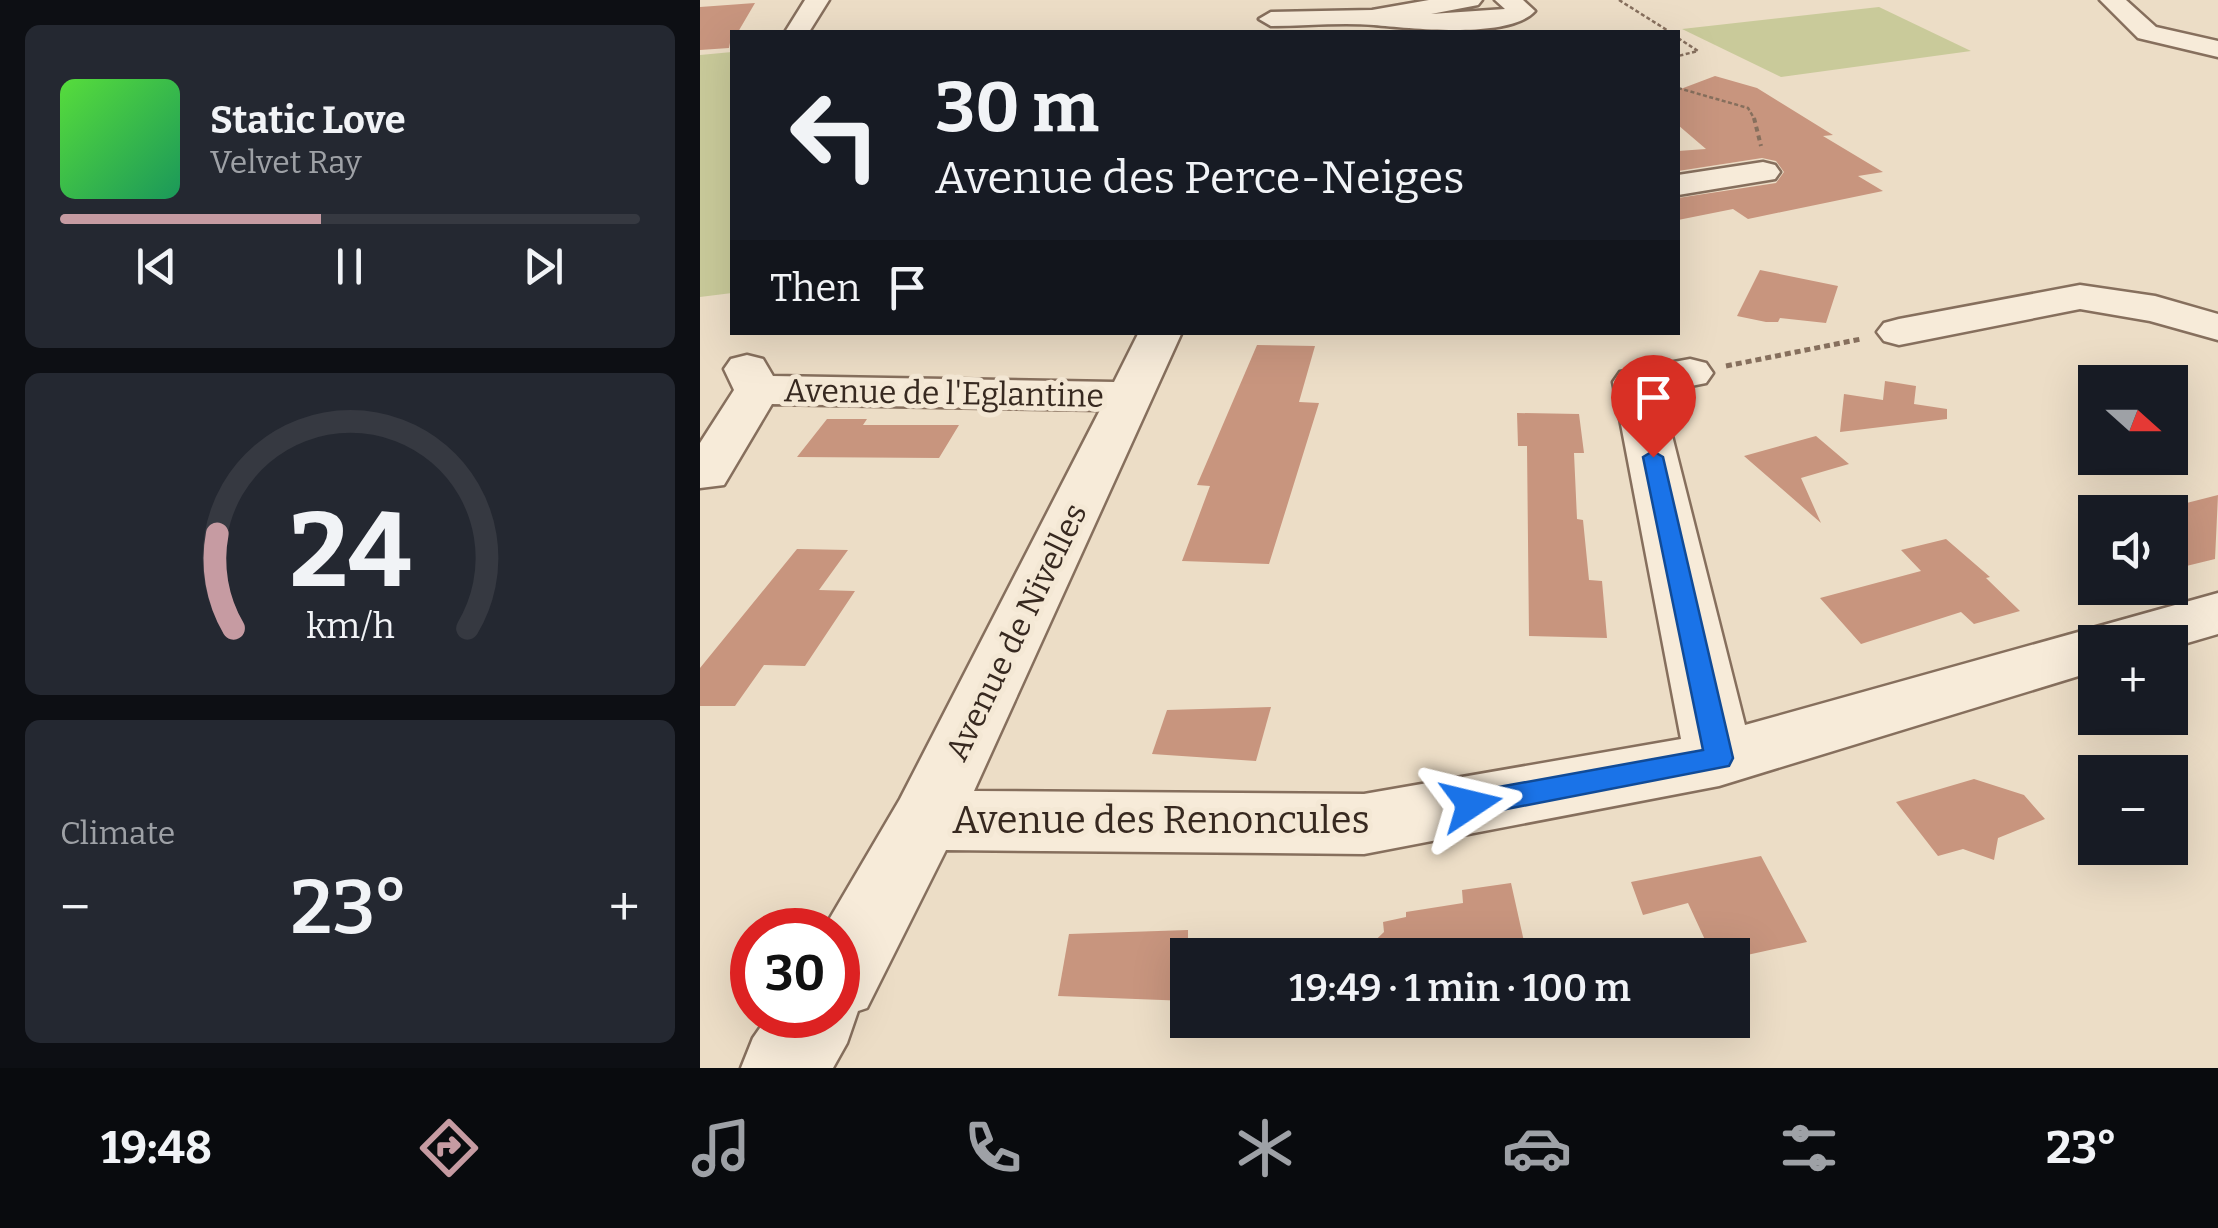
<!DOCTYPE html>
<html lang="en">
<head>
<meta charset="utf-8">
<style>
	body { margin:0; font-family:Bitter,serif; background:#242831; color:#f1f3f6; height:100vh; display:flex; flex-direction:column; font-size:38px; white-space:nowrap }
	* { box-sizing:border-box; margin:0 }
	p { font-size:32px; color:#9ea1a6 }
	.icon { flex:none; width:55px; height:55px; fill:none; stroke:currentColor; stroke-width:2; stroke-linecap:round; stroke-linejoin:round }
	.map { position:relative; flex:1; overflow:hidden }
	.panel { display:flex; flex-direction:column; gap:25px; padding:25px; background:#0d0f14; width:700px }
	.panel>* { flex:none }
	.top-card { position:absolute; left:30px; top:30px; width:950px; height:305px; border-radius:0px; box-shadow:0 10px 40px #0002; background:#171b24; color:#f1f3f6; overflow:hidden }
	.needle { width:65px; rotate:111deg }
	.controls { position:absolute; left:1378px; top:365px; display:grid; gap:20px }
	.controls a { display:grid; place-items:center; width:110px; height:110px; border-radius:0px; background:#171b24; box-shadow:0 10px 40px #0002; font-size:50px }
	.speed { position:absolute; left:30px; top:908px; display:flex; gap:20px; font-size:50px; font-weight:700; text-align:center }
	.speed>* { display:grid; place-content:center; width:130px; height:130px; border-radius:50%; background:#171b24; box-shadow:0 10px 40px #0002; line-height:1 }
	.speed .limit { border:15px solid #d22; background:#fff; color:#111 }
	.pin { position:absolute; display:grid; place-items:center; width:85px; height:85px; color:#fff; margin:-102px -42px; border-radius:50% 50% 50% 0; rotate:-45deg; box-shadow:0 0 10px #0007 }
	.pin .icon { rotate:45deg }
	.me { position:absolute; width:110px; margin:-55px; rotate:80deg; stroke-linejoin:round; filter:drop-shadow(0 0 8px #0008) }
	.turn { display:flex; align-items:center; gap:35px; height:210px; padding:0 40px; font-size:45px }
	.turn .icon { width:130px; height:130px; stroke-width:2.5 }
	.turn b { display:block; font-size:70px; line-height:85px }
	.then { display:flex; align-items:center; height:95px; padding:0 40px; background:#0003; gap:20px; font-size:38px }
	.big { font-size:75px; font-weight:600; line-height:1.1 }
	.panel .card { flex:1; display:flex; flex-direction:column; justify-content:center; gap:15px; min-width:0; padding:0 35px; border-radius:15px; background:#242831 }
	.panel .dial { align-items:center; gap:0 }
	.dial svg { height:260px; overflow:visible; fill:none; stroke:#363941; stroke-width:7; stroke-linecap:round; text-anchor:middle }
	.dial text { fill:#f1f3f6; stroke:none }
	.song { display:flex; align-items:center; gap:30px }
	.cover { width:120px; height:120px; border-radius:15px; background:linear-gradient(135deg,hsl(110 70% 55%),hsl(150 70% 35%)) }
	.played { height:10px; border-radius:5px; background:linear-gradient(90deg,#c69ba2 45%,#363941 45%) }
	.keys { display:flex; justify-content:space-around; direction:ltr }
	.heat { display:flex; justify-content:space-between; align-items:center; font-size:55px; direction:ltr }
	.trip { position:absolute; left:470px; top:938px; width:580px; height:100px; border-radius:0px; background:#171b24; box-shadow:0 10px 40px #0002; font-weight:600; line-height:100px; text-align:center }
	.dock { display:flex; height:160px; justify-content:space-around; align-items:center; background:#090b0e; color:#9ea1a6 }
	.dock .icon { width:70px; height:70px }
	.dock .current { color:#c69ba2 }
	.dock b { font-size:45px; color:#f1f3f6 }
	main { display:flex; flex:1; min-height:0 }
	.map>svg:first-child { display:block }
	.green { fill:#c9ca9a }
	.building { fill:#c8957e }
	.lines { fill:none; stroke-linecap:round; stroke-linejoin:round }
	.minor-casing { stroke:#866f5d; stroke-width:5 }
	.path-far2 { stroke:#866f5d; stroke-width:2.5; stroke-dasharray:4 2.5; stroke-linecap:butt }
	.path-far1 { stroke:#866f5d; stroke-width:4; stroke-dasharray:5 4; stroke-linecap:butt }
	.path { stroke:#866f5d; stroke-width:5; stroke-dasharray:6 4; stroke-linecap:butt }
	.minor { fill:#f7ebd9; fill-rule:evenodd }
	.route { fill:#1a73e8; stroke:#114b97; stroke-width:2.5 }
	.labels { text-anchor:middle; dominant-baseline:central; stroke-width:10; stroke-linejoin:round; paint-order:stroke }
	.street-label { font-size:32px; fill:#372920; stroke:#f4e8d5 }
	.near-street-label { font-size:38px; fill:#372920; stroke:#f4e8d5 }
</style>
</head>
<body>
<main>
<section class="panel">
<div class="card">
<div class="song"><i class="cover"></i><div><b>Static Love</b><p>Velvet Ray</p></div></div>
<div class="played"></div>
<div class="keys"><svg class="icon" aria-label="previous" viewBox="0 0 24 24"><path d="M18 5L8 12l10 7zM5 5v14"/></svg><svg class="icon" aria-label="pause" viewBox="0 0 24 24"><path d="M8 5v14M16 5v14"/></svg><svg class="icon" aria-label="next" viewBox="0 0 24 24"><path d="M6 5l10 7-10 7zM19 5v14"/></svg></div>
</div>
<div class="card dial"><svg viewBox="0 0 100 80">
<path d="M14 69A42 42 0 1 1 86 69"/>
<path d="M14 69A42 42 0 0 1 9 40" stroke="#c69ba2"/>
<text x="50" y="56" font-size="32" font-weight="700">24</text>
<text x="50" y="72" font-size="11">km/h</text>
</svg></div>
<div class="card"><p>Climate</p>
<div class="heat"><a>−</a><b class="big">23°</b><a>+</a></div>
</div>
</section>
<div class="map">
<svg width="1518" height="1068" viewBox="0 0 1518 1068">
	<rect width="100%" height="100%" fill="#ecddc6"/>
	<g class="green">
		<polygon points="1179,7 1271,51 1081,77 982,29"/>
		<polygon points="32,52 32,293 0,297 0,55"/>
	</g>
	<g class="building">
		<polygon points="55,3 38,32 32,32 29,48 0,50 0,7"/>
		<polygon points="1015,76 1057,88 1133,135 1123,136 1183,172 1158,176 1183,191 1048,219 1033,209 978,220 978,198 1076,183 1084,172 1076,161 1062,158 978,171 978,151 1006,149 978,125 978,90"/>
		<polygon points="1060,270 1138,286 1126,323 1080,318 1078,322 1066,322 1037,316"/>
		<polygon points="557,345 615,346 599,402 619,403 569,564 482,561 510,486 497,485"/>
		<polygon points="1185,381 1216,386 1214,404 1247,409 1247,419 1140,432 1144,394 1183,400"/>
		<polygon points="817,413 879,414 884,453 874,453 877,519 883,520 889,580 902,581 907,638 829,636 827,446 818,446"/>
		<polygon points="127,419 167,419 163,425 259,425 239,458 97,457"/>
		<polygon points="1116,436 1149,464 1101,478 1121,523 1044,456"/>
		<polygon points="1518,495 1515,559 1470,570 1470,524 1480,522 1463,509"/>
		<polygon points="1246,539 1290,577 1286,578 1320,611 1274,624 1261,612 1161,644 1120,598 1221,571 1201,550"/>
		<polygon points="97,549 148,550 119,590 155,591 105,666 64,665 35,706 0,706 0,668"/>
		<polygon points="571,707 556,761 452,754 467,710"/>
		<polygon points="1274,779 1324,795 1345,819 1298,838 1294,860 1263,849 1238,856 1196,802"/>
		<polygon points="1061,856 1107,942 1047,955 1012,955 988,903 943,915 931,882"/>
		<polygon points="811,883 827,955 660,955 684,932 683,922 706,917 706,912 763,903 762,890"/>
		<polygon points="488,930 488,1001 358,996 369,934"/>
	</g>
	<g class="lines">
		<g class="minor-casing">
			<g id="minor">
				<polygon points="105,0 129,0 109,32 85,32"/>
				<path d="M 729,0 L 782,0 L 778,5 L 731,14 L 805,9 L 795,0 L 823,0 L 835,11 C 809,40 710,28 674,25 C 640,22 605,26 571,26 L 559,19 L 571,12 L 672,10 Z"/>
				<polygon points="1400,0 1426,0 1456,27 1518,41 1518,57 1438,38"/>
				<polygon points="1063,162 1075,165 1080,172 1075,179 978,195 978,175"/>
				<polygon points="1380,285 1455,296 1518,314 1518,340 1450,321 1380,309 1199,345 1184,341 1177,332 1184,323 1199,319"/>
				<polygon points="439,332 482,332 274,791 664,794 981,739 913,382 920,372 990,359 1006,363 1013,373 1006,383 961,392 1045,725 1518,593 1518,634 1470,648 1470,642 1395,642 1395,671 1019,786 664,854 246,850 167,1008 158,1011 147,1043 133,1068 41,1068 53,1038 69,1015 138,1015 138,930 123,930 200,799 400,410 72,404 24,485 0,488 0,443 34,390 24,369 31,359 47,355 63,359 73,376 414,382"/>
			</g>
		</g>
		<g class="path-far2">
			<polyline points="919,0 970,32"/>
			<polyline points="978,38 998,51 978,56"/>
			<polyline points="978,88 1048,108 1055,120"/>
		</g>
		<polyline class="path-far1" points="1054,118 1061,146"/>
		<polyline class="path" points="1026,366 1161,339"/>
		<use href="#minor" class="minor"/>
	</g>
	<polygon class="route" points="953,451 963,457 1033,758 1029,766 771,816 761,812 756,804 761,796 771,792 1003,750 943,457"/>
	<g class="labels">
		<g class="street-label">
			<text transform="translate(244 393) rotate(1)">Avenue de l'Eglantine</text>
			<text transform="translate(316 632) rotate(-64)">Avenue de Nivelles</text>
		</g>
		<g class="near-street-label">
			<text x="461" y="820">Avenue des Renoncules</text>
		</g>
	</g>
</svg>
<div class="controls">
<a><svg class="needle" viewBox="-14 -14 28 28"><path d="M0-13l5 13h-10z" fill="#e53935"/><path d="M0 13l5-13h-10z" fill="#9ea1a6"/></svg></a>
<a><svg class="icon" aria-label="sound" viewBox="0 0 24 24"><path d="M4 9h4l5-4v14l-5-4H4zM17 9q2 3 0 6"/></svg></a>
<a>+</a>
<a>−</a>
</div>
<div class="speed"><div class="limit">30</div></div>
<div class="pin" style="left:953px;top:457px;background:#d93025"><svg class="icon" aria-label="arrive" viewBox="0 0 24 24"><path d="M6 21V4h12l-3 4 3 4H6"/></svg></div>
<svg class="me" style="left:771px;top:804px" viewBox="-20 -20 40 40"><path d="M0-17L14 15 0 8-14 15z" fill="#1a73e8" stroke="#fff" stroke-width="4"/></svg>
<div class="trip">19:49 · 1 min · 100 m</div>
<div class="top-card">
<div class="turn"><svg class="icon" aria-label="left" viewBox="0 0 24 24"><path d="M17 20v-9H6M10 6l-5 5 5 5"/></svg><div><b>30 m</b>Avenue des Perce-Neiges</div></div>
<div class="then">Then<svg class="icon" aria-label="arrive" viewBox="0 0 24 24"><path d="M6 21V4h12l-3 4 3 4H6"/></svg></div>
</div>
</div>
</main>
<nav class="dock">
<b>19:48</b>
<svg class="icon current" aria-label="directions" viewBox="0 0 24 24"><path d="M12 3l9 9-9 9-9-9zM9 14v-3h6M13 9l2 2-2 2"/></svg>
<svg class="icon" aria-label="music" viewBox="0 0 24 24"><path d="M9 18V5l10-2v13"/><circle cx="6" cy="18" r="3"/><circle cx="16" cy="16" r="3"/></svg>
<svg class="icon" aria-label="phone" viewBox="0 0 24 24"><path d="M5 4h4l2 5-3 2q2 4 5 5l2-3 5 2v4C11 20 4 13 5 4z"/></svg>
<svg class="icon" aria-label="climate" viewBox="0 0 24 24"><path d="M12 3v18M4 7l16 10M4 17L20 7"/></svg>
<svg class="icon" aria-label="car" viewBox="0 0 24 24"><path d="M5 17H2v-5l4-1 3-4h7l3 4 3 1v5h-3M9 17h6M6 11h13"/><circle cx="7" cy="17" r="2"/><circle cx="17" cy="17" r="2"/></svg>
<svg class="icon" aria-label="filters" viewBox="0 0 24 24"><path d="M4 7h16M4 17h16"/><circle cx="9" cy="7" r="2"/><circle cx="15" cy="17" r="2"/></svg>
<b>23°</b>
</nav>
</body>
</html>
